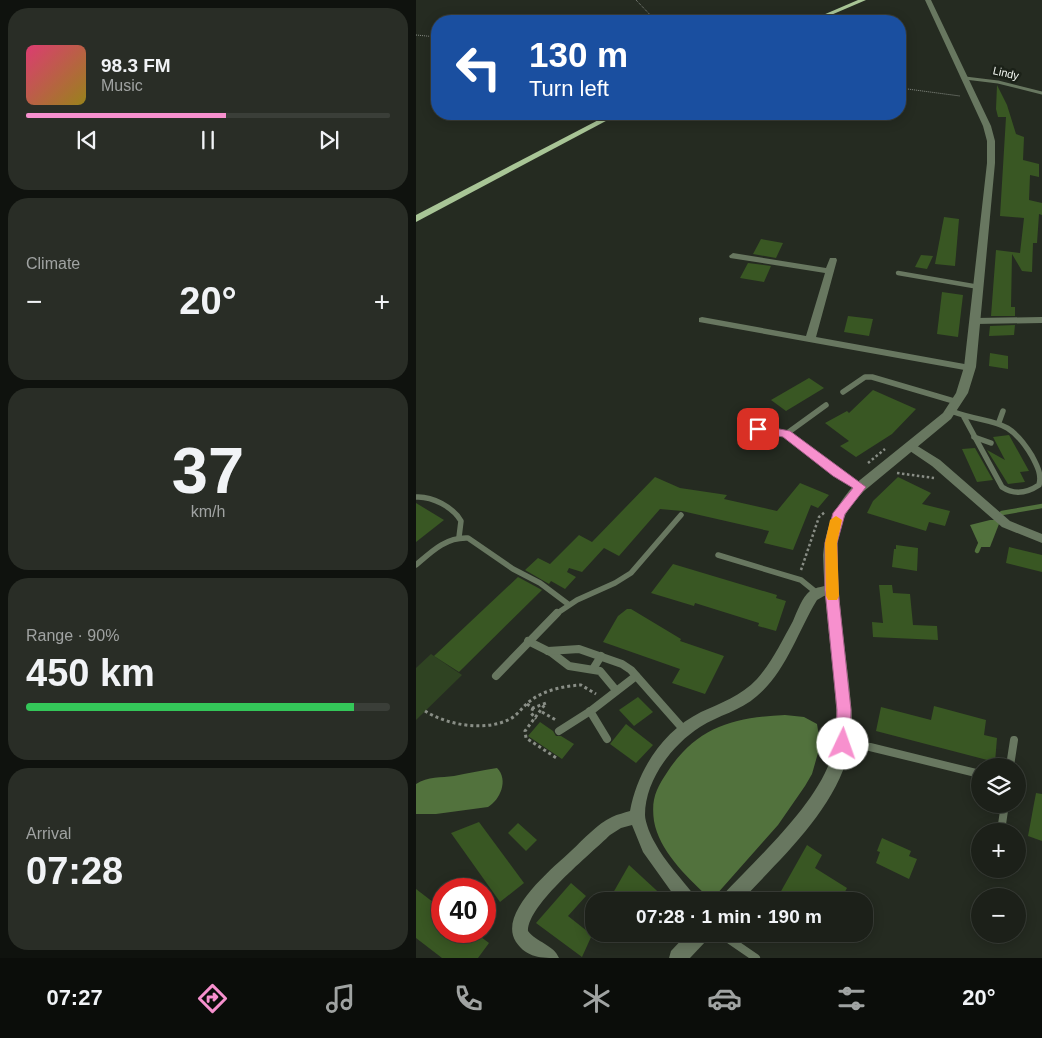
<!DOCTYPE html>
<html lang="en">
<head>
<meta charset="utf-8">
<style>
	body { margin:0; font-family:Helvetica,sans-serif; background:#292d26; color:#f1f3f6; height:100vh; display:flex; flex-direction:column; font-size:19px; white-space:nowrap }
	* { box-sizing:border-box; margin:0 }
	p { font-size:16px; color:#a0a3a2 }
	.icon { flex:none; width:28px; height:28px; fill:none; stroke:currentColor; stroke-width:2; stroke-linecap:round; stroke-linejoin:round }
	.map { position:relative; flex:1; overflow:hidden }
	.details { display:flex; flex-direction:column; gap:8px; padding:8px; background:#0f120e; width:416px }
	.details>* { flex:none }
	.top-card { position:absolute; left:15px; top:15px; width:475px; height:105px; border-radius:20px; box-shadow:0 2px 12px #0003,0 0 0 1px #3a3e38; background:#1a4fa0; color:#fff; overflow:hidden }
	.tools { position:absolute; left:555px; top:758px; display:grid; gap:10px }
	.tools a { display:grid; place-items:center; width:55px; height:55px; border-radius:50%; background:#1c2019; box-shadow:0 2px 12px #0003,0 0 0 1px #3a3e38; font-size:25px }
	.speed { position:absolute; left:15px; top:878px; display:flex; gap:10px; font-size:25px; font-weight:700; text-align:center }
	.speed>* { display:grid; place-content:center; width:65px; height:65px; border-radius:50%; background:#1c2019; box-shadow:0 2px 12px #0003,0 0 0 1px #3a3e38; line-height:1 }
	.speed .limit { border:8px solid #d22; background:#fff; color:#111 }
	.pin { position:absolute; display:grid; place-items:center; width:42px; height:42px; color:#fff; margin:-21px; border-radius:10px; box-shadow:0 2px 8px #0006 }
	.me { position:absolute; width:55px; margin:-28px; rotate:3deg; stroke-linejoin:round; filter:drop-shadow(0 0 4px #0008) }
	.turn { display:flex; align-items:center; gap:18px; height:105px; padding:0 15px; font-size:22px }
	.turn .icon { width:65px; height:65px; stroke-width:2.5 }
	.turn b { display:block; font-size:35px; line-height:42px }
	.big { font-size:38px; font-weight:600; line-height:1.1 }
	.details .tile { flex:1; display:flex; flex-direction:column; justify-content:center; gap:8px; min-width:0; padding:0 18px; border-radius:20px; background:#292d26 }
	.details .dial { align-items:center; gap:0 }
	.dial b { font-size:65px; line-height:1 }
	.song { display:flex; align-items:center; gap:15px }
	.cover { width:60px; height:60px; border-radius:8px; background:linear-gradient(135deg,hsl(340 70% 55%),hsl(50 70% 35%)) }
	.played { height:5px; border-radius:2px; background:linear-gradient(90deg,#f790ce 55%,#3a3e38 55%) }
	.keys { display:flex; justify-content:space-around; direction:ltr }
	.heat { display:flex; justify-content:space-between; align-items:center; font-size:28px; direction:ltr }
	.charge { height:8px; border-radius:4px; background:linear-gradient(90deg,#34c759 90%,#3a3e38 0) }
	.trip { position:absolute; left:169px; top:892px; width:288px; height:50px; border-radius:20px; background:#1c2019; box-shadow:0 2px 12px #0003,0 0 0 1px #3a3e38; font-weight:600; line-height:50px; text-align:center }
	.menu { display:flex; height:80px; justify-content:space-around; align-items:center; background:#0b0d0a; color:#a0a3a2 }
	.menu .icon { width:35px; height:35px }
	.menu .active { color:#f790ce }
	.menu b { font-size:22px; color:#f1f3f6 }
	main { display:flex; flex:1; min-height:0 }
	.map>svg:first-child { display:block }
	.green { fill:#2f4322 }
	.water { fill:#52723d }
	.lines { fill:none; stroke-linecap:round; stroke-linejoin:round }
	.stream { stroke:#52723d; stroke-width:4.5 }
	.building { fill:#395723 }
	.path-far2 { stroke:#898e86; stroke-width:1; stroke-dasharray:1 1; stroke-linecap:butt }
	.path-far1 { stroke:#898e86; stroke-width:2.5; stroke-dasharray:2.5 2.5; stroke-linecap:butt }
	.path { stroke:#898e86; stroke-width:3; stroke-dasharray:3 3; stroke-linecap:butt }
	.service-far3 { stroke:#687760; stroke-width:3 }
	.service-far2 { stroke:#687760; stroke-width:4.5 }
	.service-far1 { stroke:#687760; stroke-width:5.5 }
	.service { stroke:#687760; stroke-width:8 }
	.minor { fill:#687760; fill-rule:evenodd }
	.tertiary { fill:#687760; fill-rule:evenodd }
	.primary { fill:#a8c596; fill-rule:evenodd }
	.route { fill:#f790ce; stroke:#a15e86 }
	.slow { fill:#f59e0b }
	.labels { text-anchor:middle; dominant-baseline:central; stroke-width:5; stroke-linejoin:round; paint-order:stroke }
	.far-street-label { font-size:11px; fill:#f2f6f0; stroke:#1b2118 }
</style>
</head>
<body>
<main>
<section class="details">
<div class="tile">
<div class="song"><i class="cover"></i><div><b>98.3 FM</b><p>Music</p></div></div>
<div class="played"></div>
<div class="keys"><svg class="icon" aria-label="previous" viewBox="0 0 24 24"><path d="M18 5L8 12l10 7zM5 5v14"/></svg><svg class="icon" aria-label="pause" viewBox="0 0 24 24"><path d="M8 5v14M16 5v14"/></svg><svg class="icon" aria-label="next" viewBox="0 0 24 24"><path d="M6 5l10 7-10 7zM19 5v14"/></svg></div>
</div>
<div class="tile"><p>Climate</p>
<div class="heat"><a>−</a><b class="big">20°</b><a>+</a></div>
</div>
<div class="tile dial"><b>37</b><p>km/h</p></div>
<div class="tile"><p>Range · 90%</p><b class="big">450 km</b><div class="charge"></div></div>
<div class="tile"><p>Arrival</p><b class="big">07:28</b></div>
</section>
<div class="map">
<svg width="626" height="958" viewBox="0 0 626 958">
	<rect width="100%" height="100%" fill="#252b21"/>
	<polygon class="green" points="15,654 46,675 0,720 0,668"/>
	<g class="water">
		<polygon points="574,520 580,520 583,524 574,547 564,547 554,525"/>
		<path d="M 369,715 L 388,717 L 401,724 L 403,736 L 402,753 L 396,774 L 389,786 L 362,825 L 300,895 L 290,895 C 270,876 243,850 238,821 C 235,799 240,789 252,771 C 281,727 318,717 369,715 Z"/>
		<path d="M 81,768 C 93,780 84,800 72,807 L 20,814 L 0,814 L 0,784 C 12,776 25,778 38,776 C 53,773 67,770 81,768 Z"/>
	</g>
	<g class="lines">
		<g class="stream">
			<polyline points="582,518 586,513 626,506"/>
			<polyline points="561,551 565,542"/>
		</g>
	</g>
	<g class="building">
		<polygon points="581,85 591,105 600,134 608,137 607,160 623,164 623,177 614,175 613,200 626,203 626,215 623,214 621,243 617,243 616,272 606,271 596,254 595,307 599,307 599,316 575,316 580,250 604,253 608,218 584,216 590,117 582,117 580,109"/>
		<polygon points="528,217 543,219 539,266 519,264"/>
		<polygon points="345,239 367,243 360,258 337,254"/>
		<polygon points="505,255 517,256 511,269 499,267"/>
		<polygon points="332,263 355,266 348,282 324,278"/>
		<polygon points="526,292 547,295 542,337 521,334"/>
		<polygon points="432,316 457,319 453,336 428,332"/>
		<polygon points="599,325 598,335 573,336 574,326"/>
		<polygon points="574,353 592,356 592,369 573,366"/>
		<polygon points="393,378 408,388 370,411 355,400"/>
		<polygon points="457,390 500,409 476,434 440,457 424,446 433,441 409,423 431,411 433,413"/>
		<polygon points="593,435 613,471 604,472 609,482 592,484 571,450 589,460 577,437"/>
		<polygon points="559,448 577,480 561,482 546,449"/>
		<polygon points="239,477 264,488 311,495 308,499 361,511 384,483 413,495 402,508 395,505 377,550 348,543 353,531 266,511 244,509 203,556 188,548 166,572 153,568 151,572 160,577 149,589 135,581 133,584 109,570 122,558 134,564 163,535 176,542"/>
		<polygon points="482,477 515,493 506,504 534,511 529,526 513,522 510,531 451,513 457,501"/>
		<polygon points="0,503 28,520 0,542"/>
		<polygon points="480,545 502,548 501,571 476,567 478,549 480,549"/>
		<polygon points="593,547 626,555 626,572 590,563"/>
		<polygon points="257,564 361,595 360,598 370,601 360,631 342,626 343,623 279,603 278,606 235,593"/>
		<polygon points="102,577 126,590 43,672 18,656"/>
		<polygon points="463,585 476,585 477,593 494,594 497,625 521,626 522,640 457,637 456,622 467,623"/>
		<polygon points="211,609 215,609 265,639 264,641 308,656 289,694 256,683 264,669 187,642 202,616"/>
		<polygon points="222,697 237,712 218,726 203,710"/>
		<polygon points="518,706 570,720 568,735 581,738 579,762 460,731 465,707 515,720"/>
		<polygon points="124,722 137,731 140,736 145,736 158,744 146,759 112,736"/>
		<polygon points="210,724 237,745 220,763 194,744"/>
		<polygon points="620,793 626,794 626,841 612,836"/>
		<polygon points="63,822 108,883 84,902 35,833"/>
		<polygon points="102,823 121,840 110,851 92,833"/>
		<polygon points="466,838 495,851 493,856 501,859 493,879 460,863 464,852 461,851"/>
		<polygon points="391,845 406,855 399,868 431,888 424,901 401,901 385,892 380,901 378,901 364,893"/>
		<polygon points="213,865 252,901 205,901 197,893"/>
		<polygon points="155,883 170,896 152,916 176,935 166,957 120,923"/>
		<polygon points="0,889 26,909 26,931 57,931 73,943 62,958 26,958 0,938"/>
	</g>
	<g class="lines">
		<g class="path-far2">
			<polyline points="220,0 240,21"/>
			<polyline points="0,35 21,37"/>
			<polyline points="484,88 544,96"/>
		</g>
		<g class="path-far1">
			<polyline points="452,463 469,449"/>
			<polyline points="481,473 518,478"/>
			<polyline points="385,570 403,517 409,512"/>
		</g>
		<g class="path">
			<polyline points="111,704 117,708 130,703 109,731 110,738 142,759"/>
			<polyline points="117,708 115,713 120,719"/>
			<path d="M 9,711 C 31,725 69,732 94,719 C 102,715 107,706 114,701 C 128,690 148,686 165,685 L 180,694"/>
			<polyline points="126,712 140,720"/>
		</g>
		<polyline class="service-far3" points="549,78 582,82 626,93"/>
		<polyline class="service-far2" points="482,273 563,287"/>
		<g class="service-far1">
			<polyline points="427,392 449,377 456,377 541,402"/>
			<path d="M 535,411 C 575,426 591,414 616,456 C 621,466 626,474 623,485 C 611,493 598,495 586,487 L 548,417"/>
			<polyline points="583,422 587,411"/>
			<polyline points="342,429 370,434 421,473 444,487"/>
			<polyline points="370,434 410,405"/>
			<polyline points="558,437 575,443"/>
			<path d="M 0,497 C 16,496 37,507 45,521 L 43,537"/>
			<polyline points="302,555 385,580 401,593"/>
			<path d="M 0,565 C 16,551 30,537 52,538 L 97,569 L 124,583 L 152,604"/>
			<polyline points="140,614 161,600 199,583 215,573 265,515"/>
		</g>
		<g class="service">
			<polyline points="112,641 136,653 153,666 184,671 199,689"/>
			<polyline points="132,651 163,649 206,664 215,670 268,730"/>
			<polyline points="177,669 185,656"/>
			<polyline points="80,676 141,613"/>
			<polyline points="174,711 191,739"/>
			<polyline points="143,731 176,710 220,676"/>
			<polyline points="427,744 454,747 564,774"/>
			<polyline points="594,766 598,740"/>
			<polyline points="585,831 589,804"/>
			<polyline points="305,934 340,958"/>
		</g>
		<g class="minor">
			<polygon points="317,253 410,268 414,258 420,258 421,260 400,337 554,365 559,368 554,371 283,322 283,318 286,317 390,336 409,273 314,258 313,256"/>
			<polygon points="626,317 626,323 560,324 555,321 560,318"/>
			<polygon points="495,442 524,460 594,521 626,534 626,543 586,527 516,466 491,449 490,446"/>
			<path d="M 416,585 L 420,587 L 422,590 L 420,593 L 408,596 L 401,600 C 382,631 370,672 341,696 C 324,711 303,715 284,727 C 256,745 229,780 229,815 C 229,822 235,837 239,843 C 249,862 265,878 278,895 L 280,901 L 262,901 L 227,852 L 216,825 L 205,828 L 194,835 C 175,854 112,904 112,931 C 120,942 138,945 143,958 C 125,958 111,958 100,942 C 81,913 137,868 155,851 C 168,839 181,824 196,817 C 202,814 208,813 214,811 C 222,769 247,731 285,712 C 305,703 325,696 341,679 C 356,662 366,641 377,621 C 381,612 386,597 394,591 C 401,587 408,586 416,585 Z"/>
		</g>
		<g class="tertiary">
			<path d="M 509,0 L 515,0 L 575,126 L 579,141 L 579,163 L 560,367 L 552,393 L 535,419 L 448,491 C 440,499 432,508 428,518 C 419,537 421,558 422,578 C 424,613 429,649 433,684 C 435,706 439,730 433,752 C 418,811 365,858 325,901 L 304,901 L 307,895 C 342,857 404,802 417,752 C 424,726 419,698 417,672 C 413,633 408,594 407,555 C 410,526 419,506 439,484 L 527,413 L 540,393 L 548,367 L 571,163 L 571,141 L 567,126 Z"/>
			<polygon points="271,934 292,934 290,941 274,958 253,958 255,951"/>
		</g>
		<g class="primary">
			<polygon points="442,0 450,0 401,21 393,21"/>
			<polygon points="194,114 203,114 0,222 0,215"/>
		</g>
	</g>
	<polygon class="route" points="342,425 374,431 450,487 429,514 421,543 422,590 435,710 434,744 432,748 427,750 422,748 420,744 421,710 409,590 409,543 417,513 437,488 417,476 367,437 338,431 336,429 338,426"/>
	<polygon class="slow" points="420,516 426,520 421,543 423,596 421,600 412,600 410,596 409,543 414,520"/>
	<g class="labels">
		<g class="far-street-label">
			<text transform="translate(590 73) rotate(13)">Lindy</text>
		</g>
	</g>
</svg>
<div class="tools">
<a><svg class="icon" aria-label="layers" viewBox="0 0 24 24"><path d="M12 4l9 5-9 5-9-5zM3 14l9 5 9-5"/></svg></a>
<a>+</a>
<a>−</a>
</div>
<div class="speed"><div class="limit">40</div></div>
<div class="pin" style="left:342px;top:429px;background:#d93025"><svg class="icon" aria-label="arrive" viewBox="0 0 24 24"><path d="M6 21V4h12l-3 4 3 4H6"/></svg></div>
<svg class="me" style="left:427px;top:744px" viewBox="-20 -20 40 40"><circle r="19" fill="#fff"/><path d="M0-13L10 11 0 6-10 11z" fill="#f790ce"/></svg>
<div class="trip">07:28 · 1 min · 190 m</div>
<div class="top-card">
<div class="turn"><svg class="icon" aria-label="left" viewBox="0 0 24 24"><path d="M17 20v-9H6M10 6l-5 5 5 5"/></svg><div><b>130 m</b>Turn left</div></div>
</div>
</div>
</main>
<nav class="menu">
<b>07:27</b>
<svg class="icon active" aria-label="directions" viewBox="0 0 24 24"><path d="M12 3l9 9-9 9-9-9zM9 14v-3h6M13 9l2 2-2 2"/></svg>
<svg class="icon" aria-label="music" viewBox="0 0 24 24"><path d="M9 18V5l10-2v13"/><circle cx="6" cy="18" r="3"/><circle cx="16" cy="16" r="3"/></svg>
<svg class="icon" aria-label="phone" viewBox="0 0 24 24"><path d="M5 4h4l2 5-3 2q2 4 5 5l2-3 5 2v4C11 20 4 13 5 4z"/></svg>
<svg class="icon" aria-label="climate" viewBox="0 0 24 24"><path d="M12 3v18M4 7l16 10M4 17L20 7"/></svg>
<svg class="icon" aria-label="car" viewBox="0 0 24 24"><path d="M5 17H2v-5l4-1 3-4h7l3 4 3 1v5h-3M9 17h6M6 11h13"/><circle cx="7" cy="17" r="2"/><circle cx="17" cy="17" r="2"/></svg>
<svg class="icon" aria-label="filters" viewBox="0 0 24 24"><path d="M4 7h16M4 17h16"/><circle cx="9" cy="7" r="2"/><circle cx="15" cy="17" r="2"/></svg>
<b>20°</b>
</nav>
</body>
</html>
